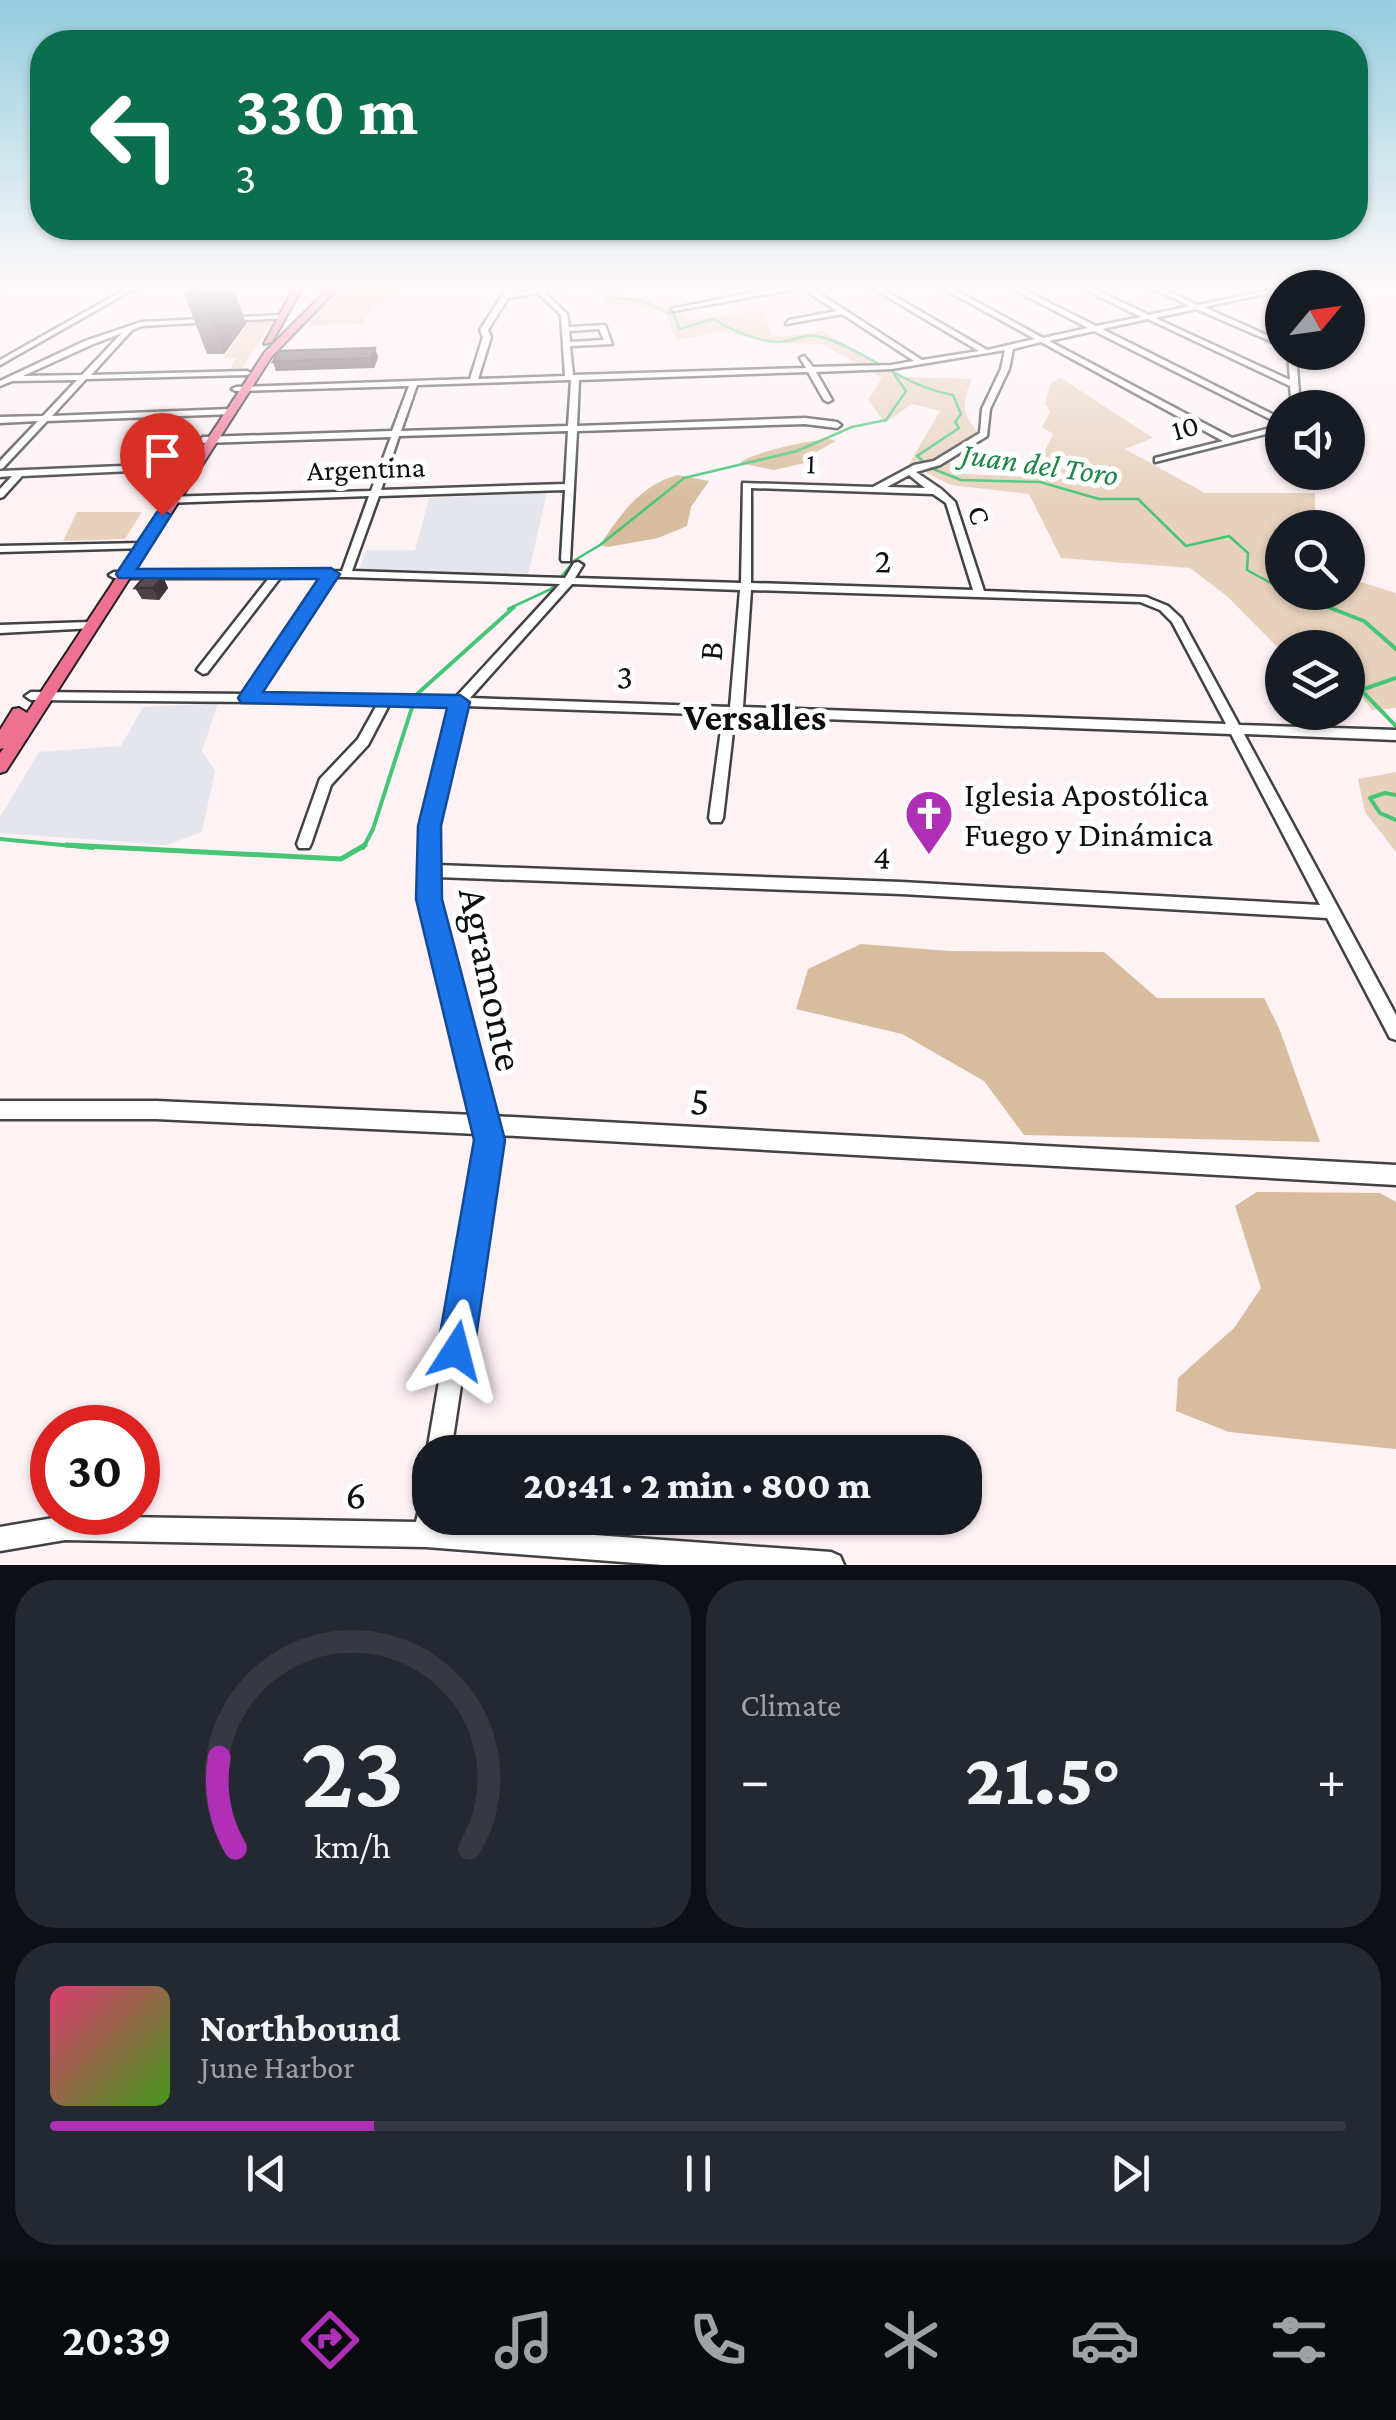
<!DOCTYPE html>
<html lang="en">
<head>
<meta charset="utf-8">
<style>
	body { margin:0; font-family:"Crimson Pro",serif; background:#242831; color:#f1f3f6; height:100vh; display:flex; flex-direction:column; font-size:38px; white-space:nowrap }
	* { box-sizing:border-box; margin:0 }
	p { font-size:32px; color:#9ea1a6 }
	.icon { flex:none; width:55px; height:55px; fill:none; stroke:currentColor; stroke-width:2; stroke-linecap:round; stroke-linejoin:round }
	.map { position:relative; height:1565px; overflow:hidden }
	.drawer { display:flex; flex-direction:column; gap:15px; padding:15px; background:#0d0f14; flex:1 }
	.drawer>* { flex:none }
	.hud { position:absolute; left:30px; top:30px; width:1338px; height:210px; border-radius:40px; box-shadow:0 2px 8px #0004; background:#0b6e4f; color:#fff; overflow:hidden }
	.needle { width:65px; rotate:61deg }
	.buttons { position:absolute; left:1265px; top:270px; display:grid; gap:20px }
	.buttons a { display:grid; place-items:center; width:100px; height:100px; border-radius:50%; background:#171b24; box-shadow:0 2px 8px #0004; font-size:50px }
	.speed { position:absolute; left:30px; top:1405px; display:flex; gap:20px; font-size:50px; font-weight:700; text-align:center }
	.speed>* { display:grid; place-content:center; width:130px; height:130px; border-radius:50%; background:#171b24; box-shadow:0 2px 8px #0004; line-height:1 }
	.speed .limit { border:15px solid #d22; background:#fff; color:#111 }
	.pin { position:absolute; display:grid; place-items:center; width:85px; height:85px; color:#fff; margin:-102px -42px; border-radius:50% 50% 50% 0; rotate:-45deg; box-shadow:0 0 10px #0007 }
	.pin .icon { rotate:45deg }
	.me { position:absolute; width:110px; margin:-55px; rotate:9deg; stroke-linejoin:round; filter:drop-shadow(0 0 8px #0008) }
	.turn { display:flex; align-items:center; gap:35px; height:210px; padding:0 40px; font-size:45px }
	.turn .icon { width:130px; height:130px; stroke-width:2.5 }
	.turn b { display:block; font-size:70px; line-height:85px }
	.big { font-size:75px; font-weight:800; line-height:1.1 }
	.drawer .tile { flex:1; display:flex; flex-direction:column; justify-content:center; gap:15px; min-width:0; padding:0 35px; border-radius:40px; background:#242831 }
	.drawer .dial { align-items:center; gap:0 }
	.dial svg { height:260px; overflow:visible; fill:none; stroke:#363941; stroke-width:7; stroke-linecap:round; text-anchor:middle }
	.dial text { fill:#f1f3f6; stroke:none }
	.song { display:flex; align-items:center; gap:30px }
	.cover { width:120px; height:120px; border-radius:15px; background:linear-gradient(135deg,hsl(340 70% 55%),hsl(100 70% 35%)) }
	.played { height:10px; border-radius:5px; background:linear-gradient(90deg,#af2fb7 25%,#363941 25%) }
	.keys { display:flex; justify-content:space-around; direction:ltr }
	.heat { display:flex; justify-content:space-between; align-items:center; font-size:55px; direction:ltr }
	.drawer .tiles { flex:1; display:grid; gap:15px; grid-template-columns:1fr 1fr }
	.tile:last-child { grid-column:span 2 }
	.trip { position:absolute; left:412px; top:1435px; width:570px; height:100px; border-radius:40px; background:#171b24; box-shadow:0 2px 8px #0004; font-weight:800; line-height:100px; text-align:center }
	.menu { display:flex; height:160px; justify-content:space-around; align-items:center; background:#090b0e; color:#9ea1a6 }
	.menu .icon { width:70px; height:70px }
	.menu .current { color:#af2fb7 }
	.menu b { font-size:45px; color:#f1f3f6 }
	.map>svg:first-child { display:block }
	.industrial { fill:#e5e6ed }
	.green { fill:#e7d1bd }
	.forest { fill:#d7bc9e }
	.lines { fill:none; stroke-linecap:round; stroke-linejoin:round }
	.stream-far2 { stroke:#46c577; stroke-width:2.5 }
	.stream-far1 { stroke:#46c577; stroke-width:4 }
	.stream { stroke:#46c577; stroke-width:5 }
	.minor-casing { stroke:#424242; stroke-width:5 }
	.major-casing { stroke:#202020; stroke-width:4 }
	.minor { fill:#fff; fill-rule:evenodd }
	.major { fill:#ef7192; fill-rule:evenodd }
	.wall { fill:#4b4147 }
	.shaded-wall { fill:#3d353a }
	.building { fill:#574c53; stroke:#3d353a; stroke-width:2.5 }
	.route { fill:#1a73e8; stroke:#114b97; stroke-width:2.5 }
	.labels { text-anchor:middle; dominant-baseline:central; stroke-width:10; stroke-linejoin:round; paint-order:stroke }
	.far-street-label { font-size:30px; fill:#0f0f0f; stroke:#fff }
	.far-water-label { font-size:32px; font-style:italic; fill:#1e8549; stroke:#fff }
	.street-label { font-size:35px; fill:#0f0f0f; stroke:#fff }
	.poi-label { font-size:35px; fill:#0f0f0f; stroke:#fff; text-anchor:start }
	.neighbourhood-label { font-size:38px; font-weight:bold; fill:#0f0f0f; stroke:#fff }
	.near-street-label { font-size:42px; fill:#0f0f0f; stroke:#fff }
</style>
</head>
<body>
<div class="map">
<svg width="1396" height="1565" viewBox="0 0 1396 1565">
	<rect width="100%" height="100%" fill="#fef2f5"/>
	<g class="industrial">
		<polygon points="547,493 528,575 359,570 366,550 415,550 429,498"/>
		<polygon points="218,703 202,751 215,771 202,832 166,845 0,833 0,817 39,752 121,746 143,707"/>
	</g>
	<g class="green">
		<path d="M 343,286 L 403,286 C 393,305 368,302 363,324 L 310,325 L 310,319 Z"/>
		<path d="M 592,286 L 629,286 L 618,290 L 621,296 L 676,311 L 688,321 L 763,310 L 771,334 L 779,337 L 822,331 L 904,377 L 972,379 C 962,402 961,413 978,432 L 945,459 L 964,474 L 1032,477 L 1053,434 L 1042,427 L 1050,412 L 1045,404 L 1051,383 L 1061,378 L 1153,438 L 1125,449 L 1205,493 L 1315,493 L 1315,527 L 1282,528 L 1282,592 L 1348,592 L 1348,578 L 1396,593 L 1396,708 L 1372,710 L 1362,697 L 1348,691 L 1348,648 L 1282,648 L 1282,652 L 1228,597 L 1190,568 L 1061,558 L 1029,494 L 951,485 L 909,464 L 940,411 L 912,404 L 885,423 L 868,400 L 882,378 L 822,344 L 770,343 L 723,331 L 677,340 L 664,313 L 637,304 L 609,304 Z"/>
		<polygon points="274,319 241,370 229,371 236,358 223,358 248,324 233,323 234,320"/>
		<polygon points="77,512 142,512 125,539 63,541"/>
		<polygon points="1396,772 1396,852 1365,812 1358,779"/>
	</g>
	<g class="forest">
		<path d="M 829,439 L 836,441 L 816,452 L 809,462 L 774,470 L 740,463 C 751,452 812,440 829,439 Z"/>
		<path d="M 678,475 L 709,481 L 691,507 L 687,526 L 658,538 L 608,547 L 600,545 C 621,514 641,484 678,475 Z"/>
		<polygon points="861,944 949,951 1104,952 1157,998 1264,998 1279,1028 1320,1142 1024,1135 984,1081 902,1034 796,1009 808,969"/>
		<polygon points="1257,1192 1380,1193 1396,1202 1396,1449 1229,1432 1176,1411 1178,1378 1234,1328 1261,1288 1235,1206"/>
	</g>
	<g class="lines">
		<g class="stream-far2">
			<path d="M 606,286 L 607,297 L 643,301 L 674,315 L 679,329 L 714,319 C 728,329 762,343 780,342 C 797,340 806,332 825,338 C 870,353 905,387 953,395 L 961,414 L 955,422 L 959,428 L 917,456 L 931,468 L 961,480 L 1040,482 L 1099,499 L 1138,499 L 1186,546 L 1229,536 L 1248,553 L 1247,570 L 1282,589"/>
			<polyline points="1290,592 1334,609"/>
			<polyline points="508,609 551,589 575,560 600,545 684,478 797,451 852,427 886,420 906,391 894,374"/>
		</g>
		<g class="stream-far1">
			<polyline points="1328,607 1364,621 1396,649"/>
			<polyline points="1396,678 1361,690 1396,726"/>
			<polyline points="1396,795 1385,793 1370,798 1380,813 1396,820"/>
			<polyline points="0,839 93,848"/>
			<polyline points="363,848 373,829 416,695 514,607"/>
		</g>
		<polyline class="stream" points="66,845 341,859 365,845"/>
		<g class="minor-casing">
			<g id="minor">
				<polygon points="0,286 8,286 0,291"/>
				<polygon points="131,286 139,286 0,365 0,360"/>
				<path d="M 508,286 L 515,286 L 511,293 L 564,286 L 563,288 L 544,292 L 567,314 L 569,327 L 605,325 L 612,344 L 570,346 L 573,375 L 806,368 L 800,358 L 804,356 L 813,367 L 892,365 L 914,361 L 842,314 L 786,324 L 789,320 L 837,311 L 801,288 L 674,311 L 671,309 L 786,286 L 808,286 L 922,360 L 979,351 L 869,286 L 877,286 L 987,350 L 1035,339 L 939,286 L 948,286 L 1043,338 L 1088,328 L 1007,286 L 1016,286 L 1096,326 L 1141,317 L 1078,286 L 1087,286 L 1149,315 L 1190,306 L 1147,286 L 1156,286 L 1198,305 L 1282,288 L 1282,290 L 1204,307 L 1282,342 L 1282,346 L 1196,309 L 1155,318 L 1290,380 L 1288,352 L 1296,352 L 1300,408 L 1292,408 L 1290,386 L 1148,319 L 1102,329 L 1282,419 L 1282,425 L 1094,331 L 1049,341 L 1232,438 L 1282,425 L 1282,430 L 1155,462 L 1155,458 L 1223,441 L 1041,342 L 1013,349 L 1009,369 L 990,409 L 987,436 L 940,465 L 916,472 L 941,489 L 955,502 L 984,591 L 1146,597 L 1168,606 L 1181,618 L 1239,725 L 1396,730 L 1396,740 L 1244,734 L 1396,1015 L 1396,1040 L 1390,1038 L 1327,918 L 901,894 L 437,877 L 437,899 L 492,1116 L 1396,1165 L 1396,1185 L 497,1135 L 498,1140 L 451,1452 L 430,1452 L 430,1459 L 427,1452 L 480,1140 L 478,1134 L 156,1119 L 0,1119 L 0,1101 L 156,1101 L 474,1115 L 421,899 L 423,827 L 453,706 L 390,703 L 368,745 L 331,785 L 311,844 L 309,848 L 299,848 L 297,844 L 320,779 L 358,739 L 378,703 L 31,700 L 25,696 L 31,692 L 245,694 L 323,577 L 280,578 L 207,673 L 203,674 L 197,670 L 199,667 L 269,578 L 114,578 L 109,575 L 114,572 L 342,571 L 369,496 L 164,503 L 159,500 L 164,497 L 371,491 L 391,437 L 203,443 L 199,440 L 203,437 L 392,431 L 409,386 L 236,391 L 232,389 L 236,387 L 470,379 L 483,337 L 480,330 ZM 538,293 L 561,315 L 565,376 L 478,379 L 491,337 L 488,330 L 508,298 ZM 599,329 L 604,340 L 570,342 L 569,331 ZM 1005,350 L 1001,369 L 982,409 L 980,433 L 934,461 L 914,465 L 873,487 L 743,483 L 741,583 L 575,578 L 583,565 L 578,562 L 574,563 L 565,578 L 352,571 L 379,496 L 565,490 L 561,559 L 562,561 L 570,561 L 577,431 L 805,424 L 837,428 L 841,425 L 837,422 L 805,418 L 577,426 L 579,380 L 808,372 L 824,400 L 828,402 L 832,400 L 816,372 L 892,369 ZM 568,380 L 571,380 L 568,426 L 401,431 L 417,385 ZM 568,431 L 565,484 L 381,490 L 399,436 ZM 909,475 L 925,488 L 887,487 ZM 751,488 L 933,494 L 946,503 L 973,590 L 751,583 ZM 334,577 L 346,577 L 560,584 L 456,697 L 257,694 ZM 572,584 L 740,590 L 730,707 L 470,698 ZM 751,590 L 1140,602 L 1160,610 L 1172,622 L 1226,724 L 743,707 ZM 465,706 L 727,715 L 722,722 L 709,818 L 711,822 L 721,822 L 723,818 L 734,723 L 741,716 L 1231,734 L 1320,905 L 901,882 L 437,865 L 437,827 Z"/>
				<path d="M 282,315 L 284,318 L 142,326 L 132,330 L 91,375 L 247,371 L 251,373 L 247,375 L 86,379 L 52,416 L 230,409 L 233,410 L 233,414 L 47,421 L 3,468 L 0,469 L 0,461 L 38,421 L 0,423 L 0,417 L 43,416 L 77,380 L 12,381 L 0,386 L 0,381 L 85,341 L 141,322 ZM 122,333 L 82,375 L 23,376 L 91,345 Z"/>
				<polygon points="195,463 198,464 198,468 22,476 3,497 0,498 0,489 12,476 0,477 0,471"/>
				<polygon points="143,543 148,546 147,548 0,552 0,546"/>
				<polygon points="90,622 94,624 94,628 0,633 0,625"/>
				<polygon points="430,1498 430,1518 441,1518 440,1524 831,1552 840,1556 844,1565 663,1565 426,1547 65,1540 0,1551 0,1527 65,1516 416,1522 421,1501"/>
			</g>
		</g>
		<g class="major-casing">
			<g id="major">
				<polygon points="295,286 303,286 272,342 264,344"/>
				<polygon points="331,286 340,286 272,356 6,771 0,773 0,753 4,748 0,749 0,730 13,709 19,708 27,713 265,352"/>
			</g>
		</g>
		<use href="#minor" class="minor"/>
		<use href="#major" class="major"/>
	</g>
	<g class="wall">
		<polygon points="193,286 246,324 224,354 207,354 185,296"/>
		<polygon points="378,357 374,368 276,371 273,362"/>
		<polygon points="163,577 168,588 159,600 142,599 135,588"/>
	</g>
	<g class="shaded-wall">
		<polygon points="211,286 233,286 246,324 224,354 203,296"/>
		<polygon points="375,348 378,357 374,368 371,358"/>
		<polygon points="163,577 168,588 159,600 153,588"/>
	</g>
	<g class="building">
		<polygon points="193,286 211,286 203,296 185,296"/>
		<polygon points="375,348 371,358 273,362 279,351"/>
		<polygon points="145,576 163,577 153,588 135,588"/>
	</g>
	<linearGradient id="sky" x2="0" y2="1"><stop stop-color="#95cdde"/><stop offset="0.57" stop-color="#fff9fa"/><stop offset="1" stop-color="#fff9fa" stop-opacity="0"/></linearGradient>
	<rect width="1396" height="505" fill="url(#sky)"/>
	<polygon class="route" points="162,510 171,515 137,569 331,568 340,574 263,692 460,695 470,702 441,826 442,899 505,1140 474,1351 468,1364 456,1369 443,1364 437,1351 474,1140 416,899 418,826 447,708 241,703 238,698 241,693 318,579 119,578 116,574 157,512"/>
	<defs>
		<g id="church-pin" transform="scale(2.5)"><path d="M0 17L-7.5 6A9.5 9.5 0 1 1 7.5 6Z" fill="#af2fb7" stroke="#fff"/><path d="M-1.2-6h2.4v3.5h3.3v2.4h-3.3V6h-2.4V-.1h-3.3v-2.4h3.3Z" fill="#fff"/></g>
	</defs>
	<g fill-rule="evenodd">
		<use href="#church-pin" x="929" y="814"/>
	</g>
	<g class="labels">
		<g class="far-street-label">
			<text transform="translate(1185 427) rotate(-15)">10</text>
			<text transform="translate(811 463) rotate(2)">1</text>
			<text transform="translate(366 468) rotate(-2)">Argentina</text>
			<text transform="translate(980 515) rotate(72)">C</text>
		</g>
		<g class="far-water-label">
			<text transform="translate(1040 464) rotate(8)">Juan del Toro</text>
		</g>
		<g class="street-label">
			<text transform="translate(883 561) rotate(1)">2</text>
			<text transform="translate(711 651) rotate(-85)">B</text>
			<text transform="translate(625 677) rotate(3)">3</text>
			<text transform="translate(882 857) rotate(2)">4</text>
		</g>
		<g class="poi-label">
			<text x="964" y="794">Iglesia Apostólica<tspan x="964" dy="40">Fuego y Dinámica</tspan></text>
		</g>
		<g class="neighbourhood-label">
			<text x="755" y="717">Versalles</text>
		</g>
		<g class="near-street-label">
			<text transform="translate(492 979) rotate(78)">Agramonte</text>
			<text transform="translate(700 1100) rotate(3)">5</text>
			<text transform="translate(356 1494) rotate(1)">6</text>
		</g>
	</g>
</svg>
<div class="buttons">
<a><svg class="needle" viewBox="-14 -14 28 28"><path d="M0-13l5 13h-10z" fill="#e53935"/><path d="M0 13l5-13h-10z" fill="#9ea1a6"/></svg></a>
<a><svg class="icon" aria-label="sound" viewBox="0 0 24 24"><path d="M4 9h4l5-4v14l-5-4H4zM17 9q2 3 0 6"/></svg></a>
<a><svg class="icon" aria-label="search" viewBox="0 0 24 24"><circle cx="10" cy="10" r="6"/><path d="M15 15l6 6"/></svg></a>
<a><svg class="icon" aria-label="layers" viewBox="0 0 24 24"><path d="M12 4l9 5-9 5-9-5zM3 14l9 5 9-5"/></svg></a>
</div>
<div class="speed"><div class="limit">30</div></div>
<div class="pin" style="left:162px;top:515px;background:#d93025"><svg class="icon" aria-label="arrive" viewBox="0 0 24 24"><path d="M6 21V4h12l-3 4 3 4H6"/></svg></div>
<svg class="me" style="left:456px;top:1351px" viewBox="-20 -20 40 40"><path d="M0-17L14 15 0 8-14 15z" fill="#1a73e8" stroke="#fff" stroke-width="4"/></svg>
<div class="trip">20:41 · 2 min · 800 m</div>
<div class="hud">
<div class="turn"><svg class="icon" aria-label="left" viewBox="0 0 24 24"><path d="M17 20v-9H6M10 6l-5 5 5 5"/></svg><div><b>330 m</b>3</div></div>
</div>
</div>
<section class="drawer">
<div class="tiles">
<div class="tile dial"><svg viewBox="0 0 100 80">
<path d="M14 69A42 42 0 1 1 86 69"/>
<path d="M14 69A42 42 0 0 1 9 41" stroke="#af2fb7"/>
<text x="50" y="56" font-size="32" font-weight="700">23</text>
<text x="50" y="72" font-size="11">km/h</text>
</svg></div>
<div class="tile"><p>Climate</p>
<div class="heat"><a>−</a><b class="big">21.5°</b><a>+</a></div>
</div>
<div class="tile">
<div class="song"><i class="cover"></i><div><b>Northbound</b><p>June Harbor</p></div></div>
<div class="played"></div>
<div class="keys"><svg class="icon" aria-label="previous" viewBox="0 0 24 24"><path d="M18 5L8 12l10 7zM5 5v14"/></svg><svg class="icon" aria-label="pause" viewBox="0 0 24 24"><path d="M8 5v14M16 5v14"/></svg><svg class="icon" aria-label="next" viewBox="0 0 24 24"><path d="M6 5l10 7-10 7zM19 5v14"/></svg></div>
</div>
</div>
</section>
<nav class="menu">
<b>20:39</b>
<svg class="icon current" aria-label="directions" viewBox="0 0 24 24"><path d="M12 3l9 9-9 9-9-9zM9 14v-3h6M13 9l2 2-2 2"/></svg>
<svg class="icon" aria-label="music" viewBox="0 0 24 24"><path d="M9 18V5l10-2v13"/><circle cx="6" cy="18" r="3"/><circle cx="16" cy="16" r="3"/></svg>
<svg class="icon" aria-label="phone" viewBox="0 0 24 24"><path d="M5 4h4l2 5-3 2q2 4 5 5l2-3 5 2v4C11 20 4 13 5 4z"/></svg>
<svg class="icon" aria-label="climate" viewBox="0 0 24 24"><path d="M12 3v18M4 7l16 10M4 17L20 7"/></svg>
<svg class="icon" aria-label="car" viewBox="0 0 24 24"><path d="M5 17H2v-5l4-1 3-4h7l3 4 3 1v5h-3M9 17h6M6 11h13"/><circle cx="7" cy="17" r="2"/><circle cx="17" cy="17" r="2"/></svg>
<svg class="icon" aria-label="filters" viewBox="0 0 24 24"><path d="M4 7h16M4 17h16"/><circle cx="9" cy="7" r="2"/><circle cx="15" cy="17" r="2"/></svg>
</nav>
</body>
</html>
